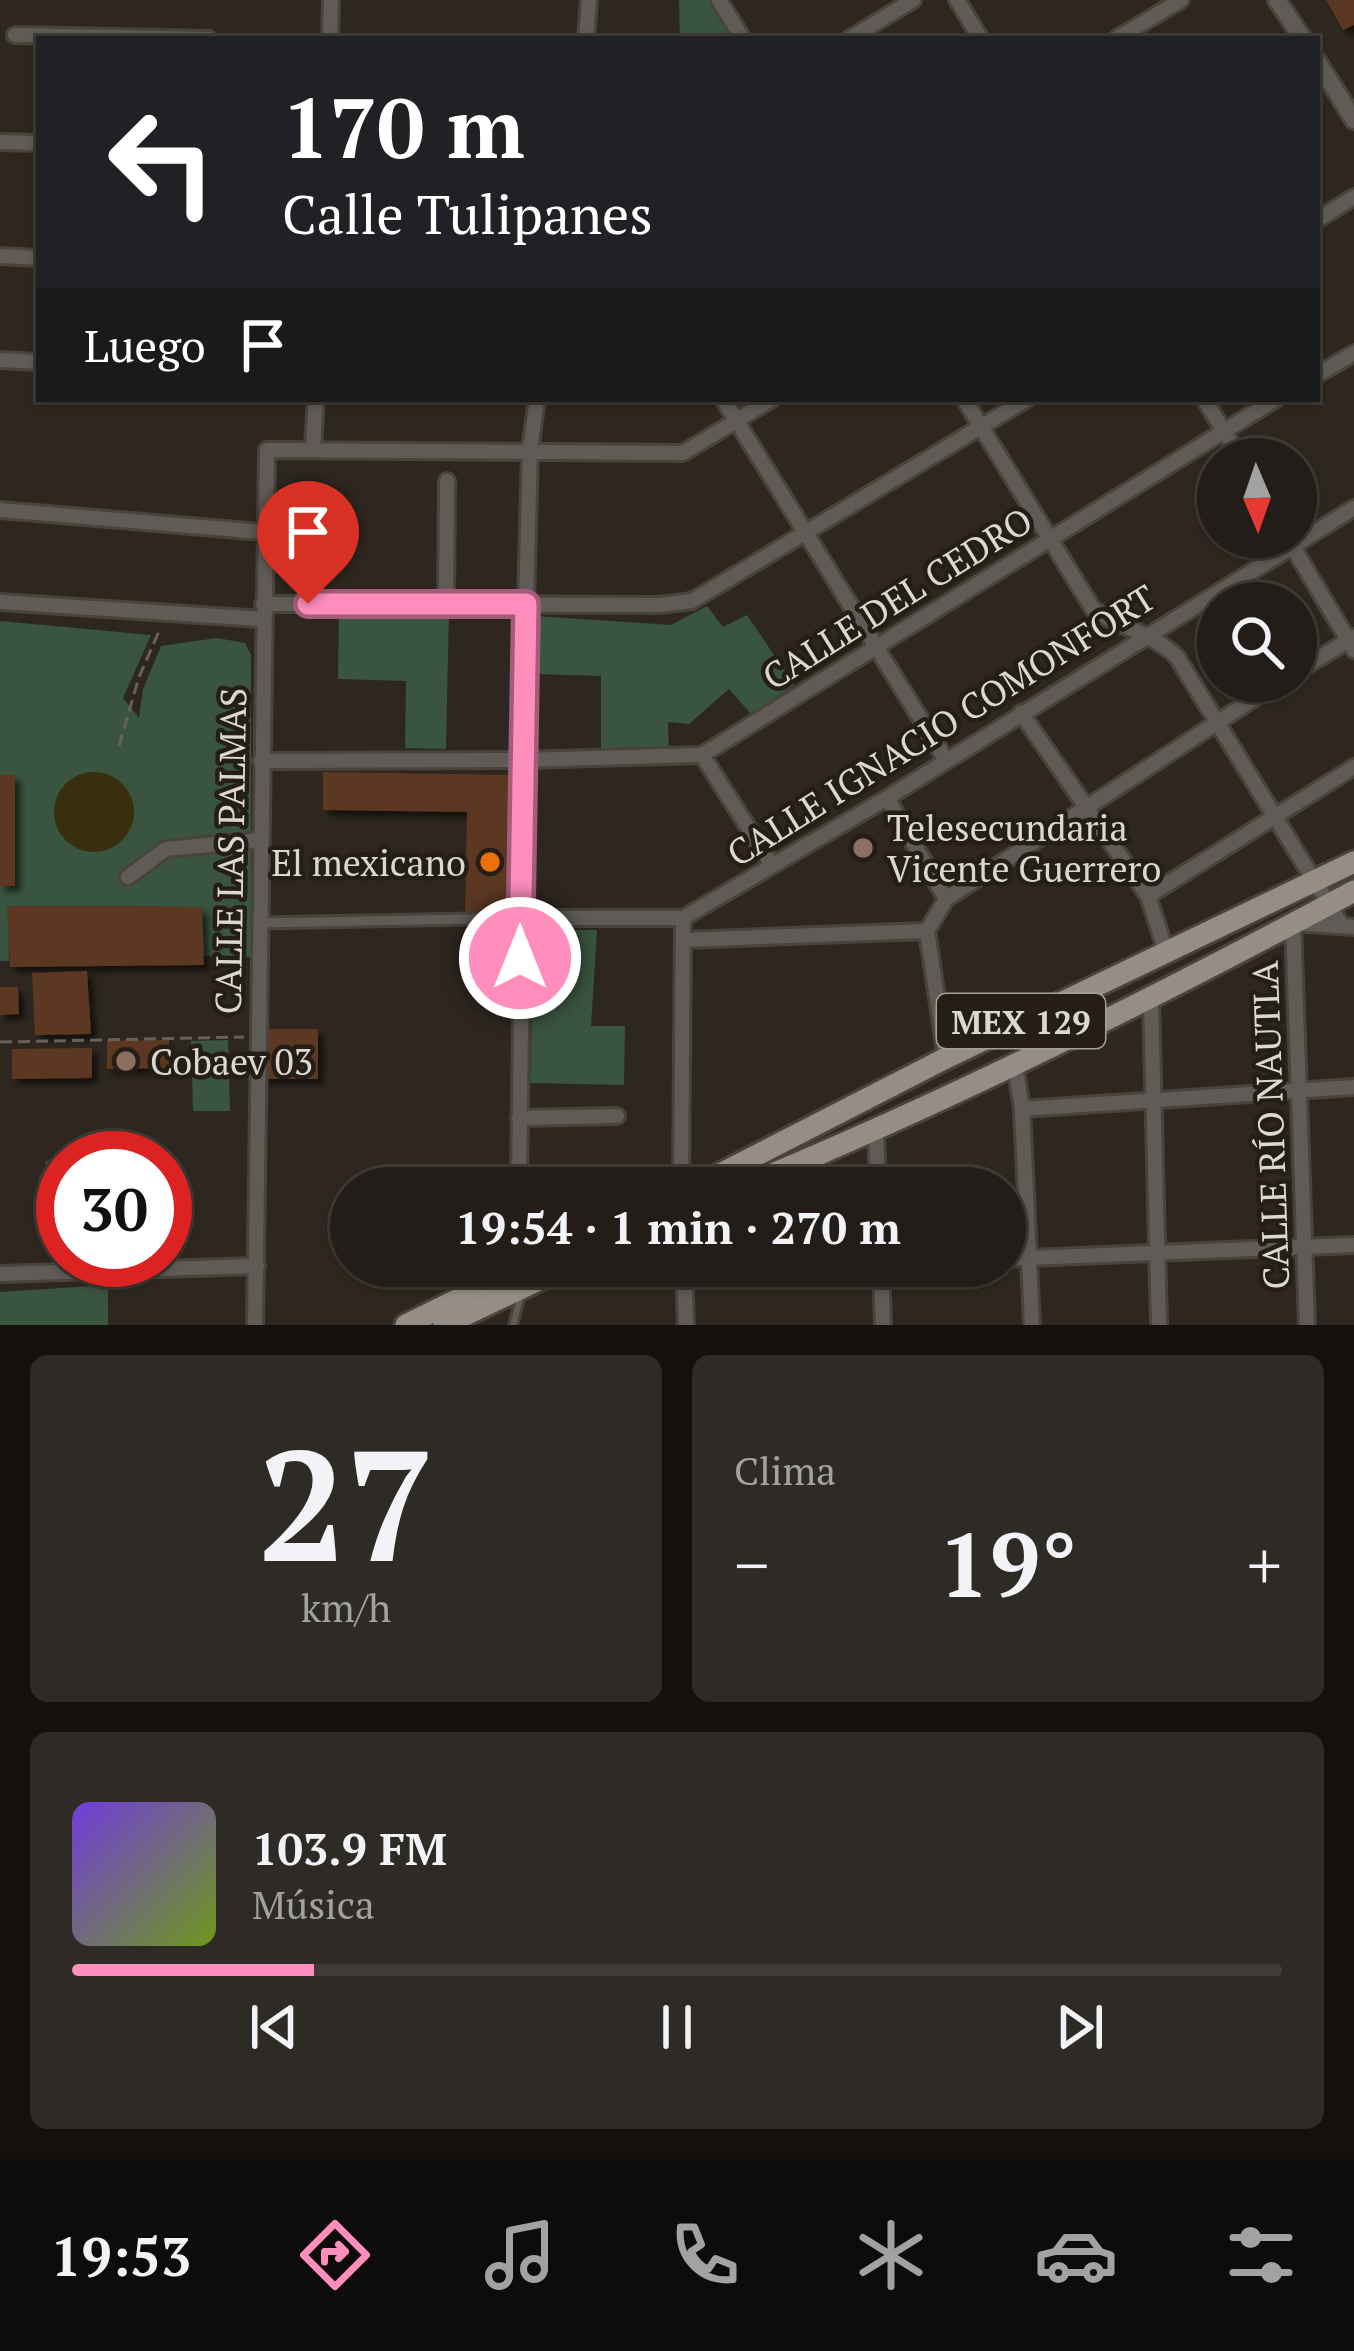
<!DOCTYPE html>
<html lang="es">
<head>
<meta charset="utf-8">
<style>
	body { margin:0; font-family:"PT Serif",serif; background:#2e2a25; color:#f1f3f6; height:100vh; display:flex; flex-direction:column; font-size:45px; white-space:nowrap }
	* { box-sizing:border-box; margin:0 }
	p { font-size:39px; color:#a2a2a2 }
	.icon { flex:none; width:66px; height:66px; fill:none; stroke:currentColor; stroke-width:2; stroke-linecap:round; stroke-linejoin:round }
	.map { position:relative; height:1325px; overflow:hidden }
	.panel { display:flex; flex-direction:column; gap:30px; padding:30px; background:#13100d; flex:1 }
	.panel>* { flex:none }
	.banner { position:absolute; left:36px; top:36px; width:1284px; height:366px; border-radius:0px; box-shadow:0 3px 9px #0004,0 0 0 3px #3f3b37; background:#202124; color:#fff; overflow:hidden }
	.needle { width:78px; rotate:178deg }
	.buttons { position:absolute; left:1197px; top:438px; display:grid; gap:24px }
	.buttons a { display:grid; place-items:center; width:120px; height:120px; border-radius:50%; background:#221d18; box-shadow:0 3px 9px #0004,0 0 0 3px #3f3b37; font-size:60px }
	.speed { position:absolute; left:36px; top:1131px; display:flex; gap:24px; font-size:60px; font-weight:700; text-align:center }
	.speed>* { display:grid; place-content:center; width:156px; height:156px; border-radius:50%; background:#221d18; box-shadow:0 3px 9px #0004,0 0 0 3px #3f3b37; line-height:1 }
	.speed .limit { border:18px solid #d22; background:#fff; color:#111 }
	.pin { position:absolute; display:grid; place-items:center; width:102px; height:102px; color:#fff; margin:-123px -51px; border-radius:50% 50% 50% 0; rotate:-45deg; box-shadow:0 0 12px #0007 }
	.pin .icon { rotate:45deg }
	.me { position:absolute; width:132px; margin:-66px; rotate:0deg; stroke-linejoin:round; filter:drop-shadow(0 0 9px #0008) }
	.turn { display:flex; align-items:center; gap:42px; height:252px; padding:0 48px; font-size:54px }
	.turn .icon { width:156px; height:156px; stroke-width:2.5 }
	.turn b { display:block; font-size:84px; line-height:102px }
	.then { display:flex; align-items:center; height:114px; padding:0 48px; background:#0003; gap:24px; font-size:45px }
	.big { font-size:90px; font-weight:700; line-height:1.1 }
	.panel .widget { flex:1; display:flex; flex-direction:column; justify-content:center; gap:18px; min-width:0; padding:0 42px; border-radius:18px; background:#2e2a25 }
	.panel .dial { align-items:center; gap:0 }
	.dial b { font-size:156px; line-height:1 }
	.song { display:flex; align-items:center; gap:36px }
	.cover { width:144px; height:144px; border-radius:18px; background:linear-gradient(135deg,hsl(260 70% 55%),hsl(80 70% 35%)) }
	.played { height:12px; border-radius:6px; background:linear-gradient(90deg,#fe8ebc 20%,#3f3b37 20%) }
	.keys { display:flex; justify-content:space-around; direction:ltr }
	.heat { display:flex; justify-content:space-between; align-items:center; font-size:66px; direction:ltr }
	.panel .tiles { flex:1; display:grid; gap:30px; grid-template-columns:1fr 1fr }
	.widget:last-child { grid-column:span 2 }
	.trip { position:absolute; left:330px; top:1167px; width:696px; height:120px; border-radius:60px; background:#221d18; box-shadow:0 3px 9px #0004,0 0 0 3px #3f3b37; font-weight:700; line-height:120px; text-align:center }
	.tab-bar { display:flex; height:192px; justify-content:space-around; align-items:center; background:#0e0c0a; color:#a2a2a2 }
	.tab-bar .icon { width:84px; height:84px }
	.tab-bar .current { color:#fe8ebc }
	.tab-bar b { font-size:54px; color:#f1f3f6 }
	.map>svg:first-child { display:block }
	.green { fill:#39543f }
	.sand { fill:#382f0f }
	.building { fill:#5c3820; filter:url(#shadow) }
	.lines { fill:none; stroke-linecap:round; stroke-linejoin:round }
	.service-casing { stroke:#4a433c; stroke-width:12 }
	.pedestrian-casing { stroke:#4a433c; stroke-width:15 }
	.minor-casing { stroke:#4a433c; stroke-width:20 }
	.tertiary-casing { stroke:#4a433c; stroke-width:22 }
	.primary-casing { stroke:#4a433c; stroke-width:27 }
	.path { stroke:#68615b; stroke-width:3; stroke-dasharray:12 6; stroke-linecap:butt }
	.service { stroke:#5f5c58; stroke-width:6 }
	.pedestrian { stroke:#5f5c58; stroke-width:9 }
	.minor { stroke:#5f5c58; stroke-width:14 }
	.tertiary { stroke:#5f5c58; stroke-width:16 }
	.primary { stroke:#948e86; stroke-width:21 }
	.route-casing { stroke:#a55c7a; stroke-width:30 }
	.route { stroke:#fe8ebc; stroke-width:21 }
	.education-dot { fill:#8d6e63; stroke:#241e16; stroke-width:4.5 }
	.food-dot { fill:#e8710a; stroke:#241e16; stroke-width:4.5 }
	.labels { text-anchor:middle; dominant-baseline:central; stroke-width:9; stroke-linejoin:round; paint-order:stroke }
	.shield { fill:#241e16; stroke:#a5a09a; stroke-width:3 }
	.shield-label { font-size:33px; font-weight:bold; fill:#dcd7d2 }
	.street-label { font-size:36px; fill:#dcd7d2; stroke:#241e16 }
	.poi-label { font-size:36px; fill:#dcd7d2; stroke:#241e16; text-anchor:start }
</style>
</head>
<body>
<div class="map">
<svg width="1354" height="1325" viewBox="0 0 1354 1325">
	<defs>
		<filter id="shadow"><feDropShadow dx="5.5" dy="5.5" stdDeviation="3" flood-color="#0009"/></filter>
	</defs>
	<rect width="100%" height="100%" fill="#2e2720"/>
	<g class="green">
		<polygon points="679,0 710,0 734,39 680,39"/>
		<polygon points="707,606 723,627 747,615 794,685 751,714 729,689 689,724 668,722 669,759 601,762 601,676 535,674 536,616 671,625"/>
		<polygon points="339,609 449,611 446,749 405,748 406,681 338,679"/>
		<polygon points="0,621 151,635 123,698 139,718 143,689 161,646 217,638 245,643 251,655 251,957 203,956 201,907 8,906 9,961 0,961"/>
		<polygon points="534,930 597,930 591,1026 625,1026 624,1085 530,1083"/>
		<polygon points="228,1040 230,1111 193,1111 191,1041"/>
		<polygon points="108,1285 108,1325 0,1325 0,1292"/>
	</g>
	<circle class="sand" cx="94" cy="812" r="40"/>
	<g class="building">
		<polygon points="1326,0 1354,0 1354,25 1343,30"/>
		<polygon points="323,772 516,775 513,913 465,912 467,812 323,810"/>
		<rect x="0" y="775" width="15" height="111"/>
		<polygon points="7,906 202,907 204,965 10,967"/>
		<polygon points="87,971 91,1034 35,1035 32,973"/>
		<polygon points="0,987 18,987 19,1014 0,1015"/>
		<rect x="262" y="1029" width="56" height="50"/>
		<polygon points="169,1040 169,1068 107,1069 107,1041"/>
		<polygon points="92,1048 92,1078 12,1079 12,1049"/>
		<polygon points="63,1160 63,1243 52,1244 45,1161"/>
	</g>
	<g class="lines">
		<g class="service-casing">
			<polyline id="service" points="513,1325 521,1295"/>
		</g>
		<g class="pedestrian-casing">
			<polyline id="pedestrian" points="260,923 520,918"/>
		</g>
		<g class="minor-casing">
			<g id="minor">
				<polyline points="719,0 743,39"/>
				<polyline points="957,0 981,39"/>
				<polyline points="15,35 209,39"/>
				<polyline points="330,39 331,0"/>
				<polyline points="586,39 589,0"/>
				<polyline points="849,39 913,0"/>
				<polyline points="1116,39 1181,0"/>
				<polyline points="0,142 39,143"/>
				<polyline points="1317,220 1354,197"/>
				<polyline points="0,256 39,258"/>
				<polyline points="0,360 39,362"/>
				<polyline points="1317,375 1354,353"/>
				<polyline points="723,399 946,760"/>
				<path d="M 964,399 L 1093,609 C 1120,628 1154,634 1177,657 L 1342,926"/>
				<polyline points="1204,399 1241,459"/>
				<polyline points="313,447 316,399"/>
				<polyline points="0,510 263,532"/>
				<polyline points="1287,537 1354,650"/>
				<polyline points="0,602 262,619"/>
				<polyline points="263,604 660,605 692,601 1027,399"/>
				<polyline points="446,604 447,481"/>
				<polyline points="1296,672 1354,637"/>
				<polyline points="1021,713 1148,896 1166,951"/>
				<polyline points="702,755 772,865"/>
				<polyline points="261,761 523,760 702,755 1276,399"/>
				<polyline points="887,798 946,899"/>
				<polyline points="128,877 166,849 260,840"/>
				<polyline points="1148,896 1354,767"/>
				<polyline points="520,918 683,918"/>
				<polyline points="683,918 887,798 1354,508"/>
				<polyline points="683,940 927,931"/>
				<polyline points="1151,999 1159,1325"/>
				<polyline points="946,1058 927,931 946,899 1281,681"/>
				<polyline points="1015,1065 1022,1109 1032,1325"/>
				<polyline points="1022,1109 1354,1087"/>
				<polyline points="519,1118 617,1116"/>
				<polyline points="876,1132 878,1188"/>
				<polyline points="519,1188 526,604 530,450 537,399"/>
				<polyline points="681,1188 683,918"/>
				<polyline points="1005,1259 1354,1245"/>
				<polyline points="684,1266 686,1325"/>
				<polyline points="881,1266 883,1325"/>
				<polyline points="0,1274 257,1266"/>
				<polyline points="255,1325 267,450 683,453 772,399"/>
				<polyline points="1307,1325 1293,923 1354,927"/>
			</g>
		</g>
		<g class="tertiary-casing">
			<g id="tertiary">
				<polyline points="1277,0 1303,39"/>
				<polyline points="1317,61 1354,120"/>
			</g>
		</g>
		<g class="primary-casing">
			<g id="primary">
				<polyline points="693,1188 946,1058 1354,862"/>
				<path d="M 739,1188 C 950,1101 1153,999 1354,891"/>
				<polyline points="406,1325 525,1266"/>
				<polyline points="444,1325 568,1266"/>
			</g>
		</g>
		<g class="path">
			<polyline points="119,746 139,677 160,629"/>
			<polyline points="0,1042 244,1037"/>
		</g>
		<use href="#service" class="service"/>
		<use href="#pedestrian" class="pedestrian"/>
		<use href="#minor" class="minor"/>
		<use href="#tertiary" class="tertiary"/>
		<use href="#primary" class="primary"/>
	</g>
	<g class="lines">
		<g class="route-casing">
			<polyline id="route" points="308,604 526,604 520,958"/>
		</g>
		<use href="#route" class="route"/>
	</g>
	<g class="education-dot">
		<circle cx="863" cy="848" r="12"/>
		<circle cx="126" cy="1061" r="12"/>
	</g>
	<circle class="food-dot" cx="490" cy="862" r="12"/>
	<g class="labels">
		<rect class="shield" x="937" y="994" width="168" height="54" rx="9"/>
		<g class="shield-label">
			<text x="1021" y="1021">MEX 129</text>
		</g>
		<g class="street-label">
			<text transform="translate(897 598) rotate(-32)">CALLE DEL CEDRO</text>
			<text transform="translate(941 725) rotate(-32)">CALLE IGNACIO COMONFORT</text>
			<text transform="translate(230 851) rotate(-89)">CALLE LAS PALMAS</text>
			<text transform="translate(1270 1125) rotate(-92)">CALLE RÍO NAUTLA</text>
		</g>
		<g class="poi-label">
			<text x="887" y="827">Telesecundaria<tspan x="887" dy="41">Vicente Guerrero</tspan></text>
			<text x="466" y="862" text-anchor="end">El mexicano</text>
			<text x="150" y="1061">Cobaev 03</text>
		</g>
	</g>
</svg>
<div class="buttons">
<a><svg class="needle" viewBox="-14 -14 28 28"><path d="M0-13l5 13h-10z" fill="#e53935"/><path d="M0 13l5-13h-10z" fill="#a2a2a2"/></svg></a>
<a><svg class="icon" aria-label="search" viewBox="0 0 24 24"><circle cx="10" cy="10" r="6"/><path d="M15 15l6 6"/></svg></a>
</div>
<div class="speed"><div class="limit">30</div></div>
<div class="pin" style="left:308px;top:604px;background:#d93025"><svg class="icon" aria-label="arrive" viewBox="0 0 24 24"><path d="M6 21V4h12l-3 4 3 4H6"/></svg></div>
<svg class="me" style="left:520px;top:958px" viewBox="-20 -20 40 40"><circle r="17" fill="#fe8ebc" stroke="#fff" stroke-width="3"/><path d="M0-11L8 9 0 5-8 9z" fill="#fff"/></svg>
<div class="trip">19:54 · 1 min · 270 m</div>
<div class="banner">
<div class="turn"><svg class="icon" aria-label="left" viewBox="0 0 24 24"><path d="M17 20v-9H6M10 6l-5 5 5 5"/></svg><div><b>170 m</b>Calle Tulipanes</div></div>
<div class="then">Luego<svg class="icon" aria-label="arrive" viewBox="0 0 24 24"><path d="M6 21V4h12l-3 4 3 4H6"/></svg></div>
</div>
</div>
<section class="panel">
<div class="tiles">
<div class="widget dial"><b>27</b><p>km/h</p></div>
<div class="widget"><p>Clima</p>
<div class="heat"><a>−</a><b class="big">19°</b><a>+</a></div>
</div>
<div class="widget">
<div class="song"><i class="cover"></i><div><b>103.9 FM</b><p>Música</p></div></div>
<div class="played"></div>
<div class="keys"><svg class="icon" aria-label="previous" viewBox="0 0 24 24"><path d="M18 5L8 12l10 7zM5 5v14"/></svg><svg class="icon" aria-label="pause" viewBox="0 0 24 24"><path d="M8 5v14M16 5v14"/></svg><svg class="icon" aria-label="next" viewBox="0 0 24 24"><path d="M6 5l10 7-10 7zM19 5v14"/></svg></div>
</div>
</div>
</section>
<nav class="tab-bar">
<b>19:53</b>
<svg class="icon current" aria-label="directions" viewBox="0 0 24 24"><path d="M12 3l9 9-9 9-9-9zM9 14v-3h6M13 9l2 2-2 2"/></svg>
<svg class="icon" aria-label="music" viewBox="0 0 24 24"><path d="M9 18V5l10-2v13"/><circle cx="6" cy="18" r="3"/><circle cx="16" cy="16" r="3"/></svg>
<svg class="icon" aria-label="phone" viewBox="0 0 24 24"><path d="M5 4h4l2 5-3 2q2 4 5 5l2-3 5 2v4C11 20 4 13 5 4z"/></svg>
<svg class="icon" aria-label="climate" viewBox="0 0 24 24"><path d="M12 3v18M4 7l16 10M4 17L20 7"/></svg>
<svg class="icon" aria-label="car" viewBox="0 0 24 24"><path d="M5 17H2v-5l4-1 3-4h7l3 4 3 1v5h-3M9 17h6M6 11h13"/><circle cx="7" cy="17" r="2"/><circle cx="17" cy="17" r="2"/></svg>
<svg class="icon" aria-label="filters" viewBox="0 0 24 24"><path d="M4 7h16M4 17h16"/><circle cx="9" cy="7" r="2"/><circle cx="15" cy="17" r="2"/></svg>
</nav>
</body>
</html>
